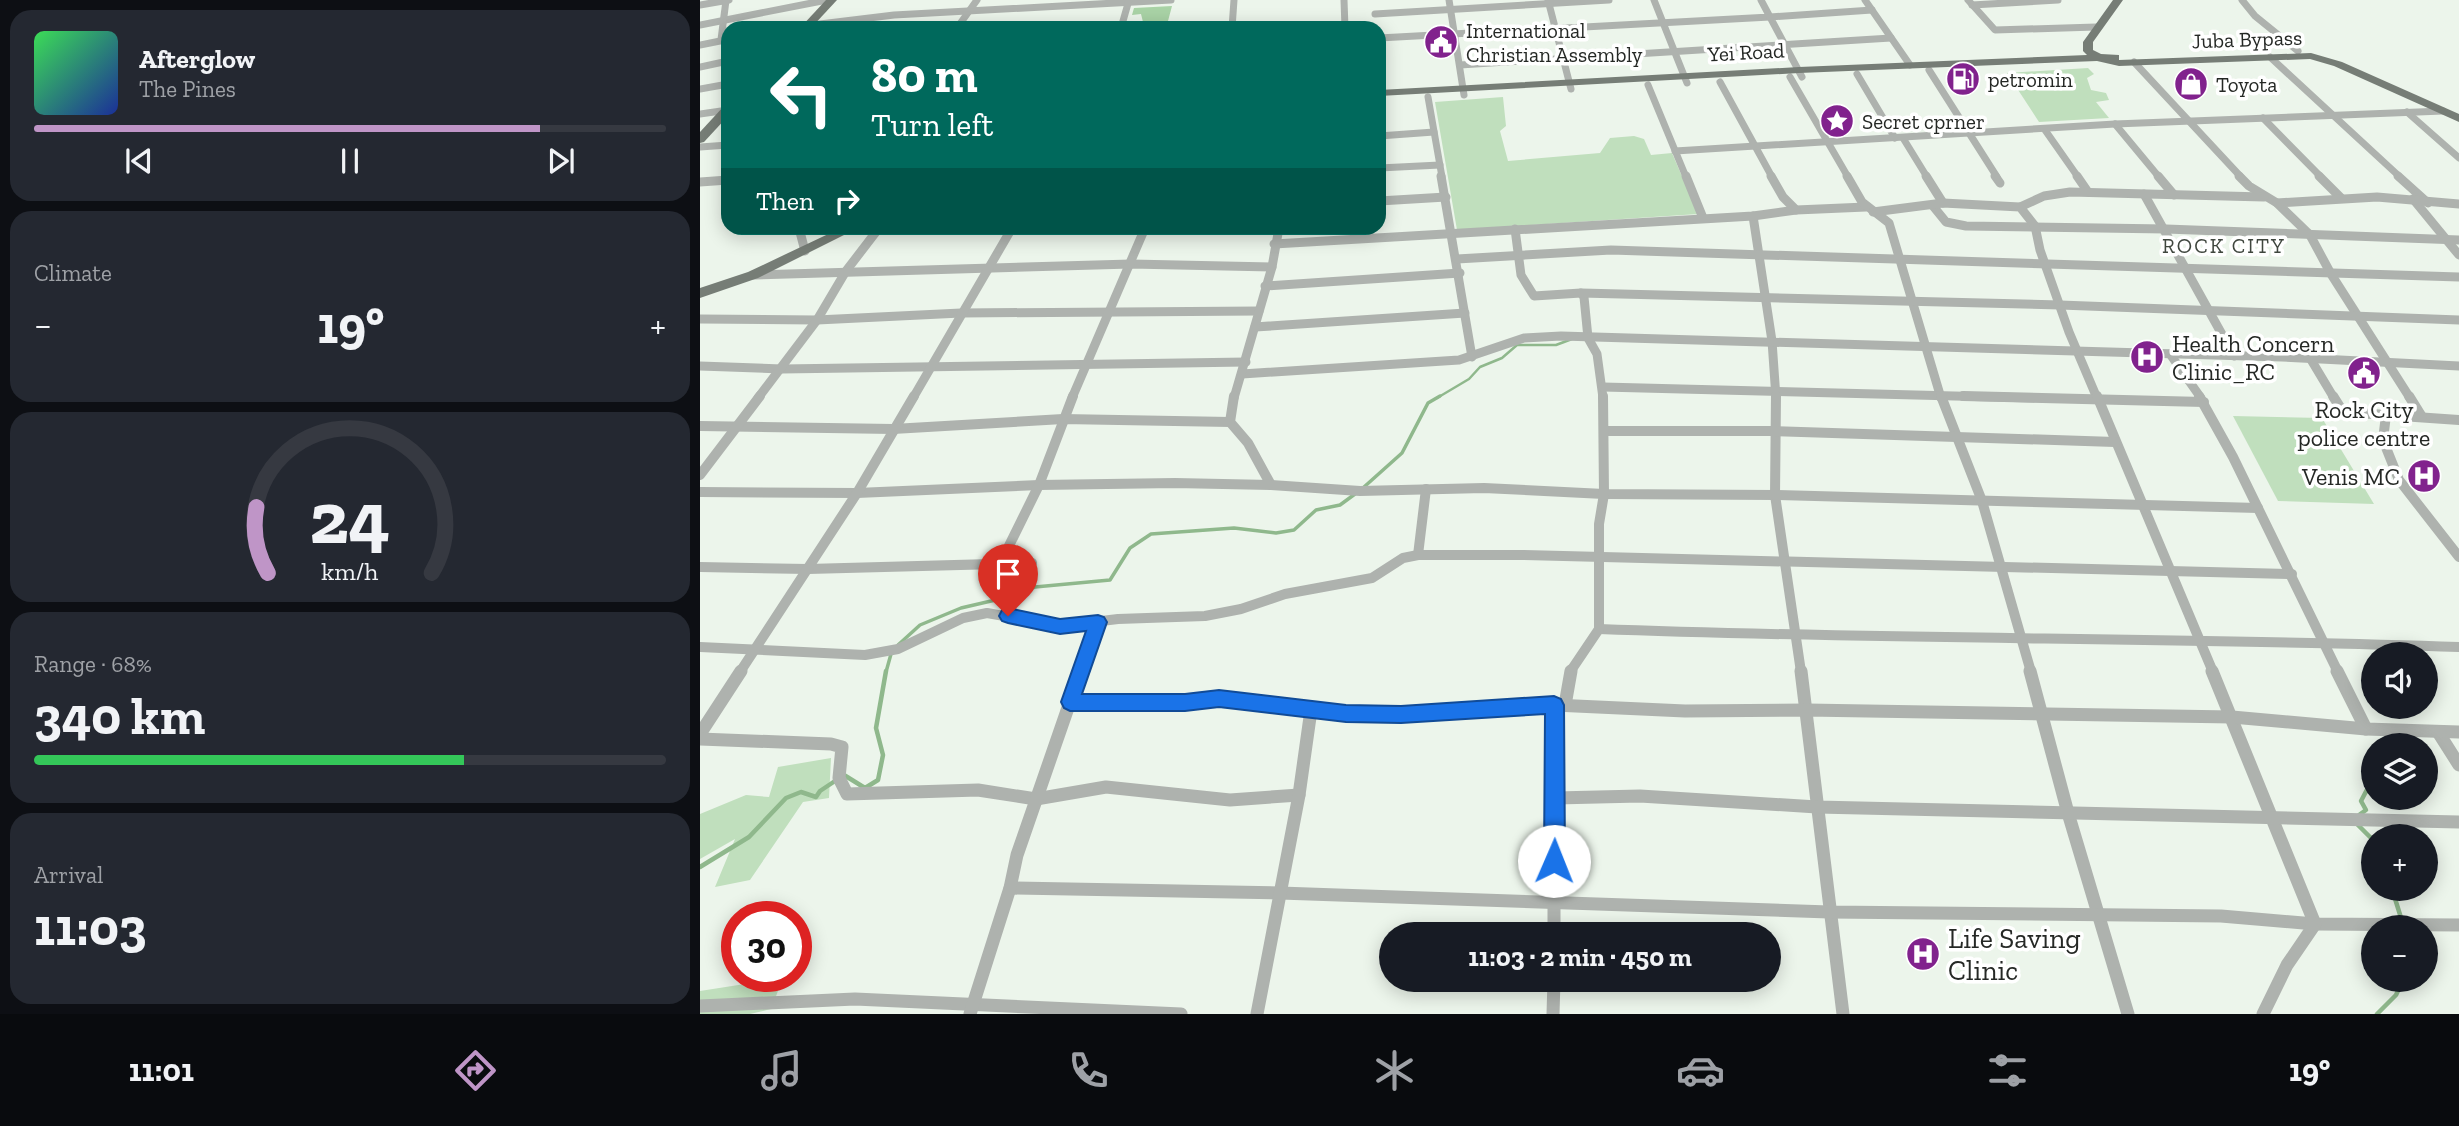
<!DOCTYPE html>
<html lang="en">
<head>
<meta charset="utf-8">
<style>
	body { margin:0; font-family:"Zilla Slab",serif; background:#242831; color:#f1f3f6; height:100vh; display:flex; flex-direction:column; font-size:26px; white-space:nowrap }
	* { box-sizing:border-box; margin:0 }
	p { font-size:23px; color:#9ea1a6 }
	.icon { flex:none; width:38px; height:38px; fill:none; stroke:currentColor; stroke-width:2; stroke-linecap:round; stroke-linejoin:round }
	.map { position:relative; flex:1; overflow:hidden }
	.side { display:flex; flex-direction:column; gap:10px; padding:10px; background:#0d0f14; width:700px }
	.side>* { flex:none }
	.top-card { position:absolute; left:21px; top:21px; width:665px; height:214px; border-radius:21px; box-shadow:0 4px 18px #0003; background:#00695c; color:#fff; overflow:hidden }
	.controls { position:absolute; left:1661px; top:642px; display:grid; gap:14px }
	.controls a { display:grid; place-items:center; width:77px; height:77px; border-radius:50%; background:#171b24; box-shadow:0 4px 18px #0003; font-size:35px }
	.speed { position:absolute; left:21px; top:901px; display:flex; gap:14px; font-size:35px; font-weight:700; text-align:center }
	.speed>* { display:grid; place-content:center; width:91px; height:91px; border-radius:50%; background:#171b24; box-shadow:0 4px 18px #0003; line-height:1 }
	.speed .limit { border:10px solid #d22; background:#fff; color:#111 }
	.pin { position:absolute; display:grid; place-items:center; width:60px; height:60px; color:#fff; margin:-72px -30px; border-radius:50% 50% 50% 0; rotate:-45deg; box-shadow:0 0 7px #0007 }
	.pin .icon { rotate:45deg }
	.me { position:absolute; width:77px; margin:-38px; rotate:1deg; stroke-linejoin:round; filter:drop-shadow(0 0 5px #0008) }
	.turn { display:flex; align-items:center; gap:24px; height:147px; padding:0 35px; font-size:32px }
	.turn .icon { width:91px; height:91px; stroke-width:2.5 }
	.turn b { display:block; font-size:49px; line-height:60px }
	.then { display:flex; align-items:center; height:66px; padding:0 35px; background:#0003; gap:14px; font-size:26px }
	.big { font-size:52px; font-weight:700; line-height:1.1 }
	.side .tile { flex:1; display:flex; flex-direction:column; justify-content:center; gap:10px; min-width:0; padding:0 24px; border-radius:21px; background:#242831 }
	.side .dial { align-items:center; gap:0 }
	.dial svg { height:182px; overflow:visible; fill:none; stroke:#363941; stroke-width:7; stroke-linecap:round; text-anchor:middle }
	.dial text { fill:#f1f3f6; stroke:none }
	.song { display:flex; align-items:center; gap:21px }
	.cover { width:84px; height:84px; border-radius:10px; background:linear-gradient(135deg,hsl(130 70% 55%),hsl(230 70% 35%)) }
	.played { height:7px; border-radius:4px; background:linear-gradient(90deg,#bf95c7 80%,#363941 80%) }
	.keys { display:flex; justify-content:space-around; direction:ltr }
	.heat { display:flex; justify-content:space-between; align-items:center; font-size:38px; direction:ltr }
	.charge { height:10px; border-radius:5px; background:linear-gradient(90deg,#34c759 68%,#363941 0) }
	.trip { position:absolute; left:679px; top:922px; width:402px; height:70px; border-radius:35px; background:#171b24; box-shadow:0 4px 18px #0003; font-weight:700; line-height:70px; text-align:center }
	.menu { display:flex; height:112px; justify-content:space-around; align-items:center; background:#090b0e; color:#9ea1a6 }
	.menu .icon { width:49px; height:49px }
	.menu .active { color:#bf95c7 }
	.menu b { font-size:32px; color:#f1f3f6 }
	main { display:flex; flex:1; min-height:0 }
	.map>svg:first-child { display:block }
	.green { fill:#c0dfbd }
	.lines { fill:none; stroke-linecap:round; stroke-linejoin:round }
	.stream-far2 { stroke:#8fb88c; stroke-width:2.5 }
	.stream-far1 { stroke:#8fb88c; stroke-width:3.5 }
	.stream { stroke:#8fb88c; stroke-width:4.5 }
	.building { fill:#a9d3a6 }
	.minor-far3 { stroke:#aeb2ae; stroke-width:7 }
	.minor-far2 { stroke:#aeb2ae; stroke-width:9 }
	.minor-far1 { stroke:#aeb2ae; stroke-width:10 }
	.minor { stroke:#aeb2ae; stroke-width:13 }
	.primary { fill:#767d76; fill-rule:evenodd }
	.route { fill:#1a73e8; stroke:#114b97; stroke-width:2 }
	.labels { text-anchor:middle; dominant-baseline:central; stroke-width:7; stroke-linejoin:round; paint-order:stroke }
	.far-poi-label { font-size:21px; fill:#252825; stroke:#fff; text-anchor:start }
	.far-street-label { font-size:21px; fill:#252825; stroke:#fff }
	.far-neighbourhood-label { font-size:21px; letter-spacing:2px; fill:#3f463e; stroke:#fff }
	.poi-label { font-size:24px; fill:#252825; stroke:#fff; text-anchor:start }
	.near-poi-label { font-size:28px; fill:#252825; stroke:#fff; text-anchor:start }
</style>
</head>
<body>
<main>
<section class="side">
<div class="tile">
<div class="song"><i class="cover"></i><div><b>Afterglow</b><p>The Pines</p></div></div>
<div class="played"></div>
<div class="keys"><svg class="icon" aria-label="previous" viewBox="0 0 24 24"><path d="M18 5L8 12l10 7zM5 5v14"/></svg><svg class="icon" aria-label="pause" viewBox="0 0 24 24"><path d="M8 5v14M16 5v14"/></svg><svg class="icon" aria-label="next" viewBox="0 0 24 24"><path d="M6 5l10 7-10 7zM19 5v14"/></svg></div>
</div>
<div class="tile"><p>Climate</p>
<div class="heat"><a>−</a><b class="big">19°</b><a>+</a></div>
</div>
<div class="tile dial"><svg viewBox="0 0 100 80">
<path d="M14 69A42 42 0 1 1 86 69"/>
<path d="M14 69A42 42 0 0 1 9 40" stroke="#bf95c7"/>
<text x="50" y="56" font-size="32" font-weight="700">24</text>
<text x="50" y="72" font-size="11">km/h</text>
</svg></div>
<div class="tile"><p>Range · 68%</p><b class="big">340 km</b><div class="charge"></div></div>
<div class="tile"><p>Arrival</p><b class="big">11:03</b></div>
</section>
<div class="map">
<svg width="1759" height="1014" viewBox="0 0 1759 1014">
	<rect width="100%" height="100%" fill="#ecf5eb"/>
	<g class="green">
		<polygon points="1388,68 1394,74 1387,78 1391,90 1406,93 1409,100 1396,102 1409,118 1339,122 1307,73"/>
		<polygon points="803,97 806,126 800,131 808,161 900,153 910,138 934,136 944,139 951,155 972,153 998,214 757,230 735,102"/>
		<polygon points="1533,416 1622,418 1674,504 1578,501"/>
		<polygon points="131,758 129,798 103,802 50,880 15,887 35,839 0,859 0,814 46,795 69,797 78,767"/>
		<polygon points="83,978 71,1009 50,1014 0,1014 0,991"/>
	</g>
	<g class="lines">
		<polyline class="stream-far2" points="737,398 769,379 780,367 802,358 817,345 856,345 872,339"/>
		<g class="stream-far1">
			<polyline points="664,487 702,453 728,403 740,396"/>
			<polyline points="198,645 220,625 261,608 304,598 335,587 410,580 430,548 451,534 534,528 576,533 594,530 616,510 640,505 655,494"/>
			<polyline points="186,672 191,654"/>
		</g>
		<g class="stream">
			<polyline points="144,775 165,788 178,780 183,755 176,728 186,671"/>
			<polyline points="1659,815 1666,810 1661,801 1671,782"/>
			<polyline points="1657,824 1671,838 1673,847"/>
			<polyline points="0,867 49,837 86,798 101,792 116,797 120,791 138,779"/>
			<polyline points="1692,889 1702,921"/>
			<polyline points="1677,1014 1696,995 1703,980"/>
		</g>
	</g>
	<polygon class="building" points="472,6 468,21 448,24 447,22 443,22 441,14 432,15 434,8"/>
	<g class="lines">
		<g class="minor-far3">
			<polyline points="644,0 645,28"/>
			<polyline points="749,0 764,95"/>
			<polyline points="848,0 871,89"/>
			<polyline points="954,0 987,83"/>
			<polyline points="1165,0 1210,65"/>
			<polyline points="1268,0 1295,30 1396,27"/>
			<polyline points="1542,0 1555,16 1598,51"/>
			<polyline points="0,5 29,0"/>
			<polyline points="1272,5 1358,0"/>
			<polyline points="675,14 909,0"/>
			<polyline points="0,25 127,0"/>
			<polyline points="87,28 194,15 471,0"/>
			<polyline points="257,28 277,0"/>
			<polyline points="421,28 429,0"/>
			<polyline points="532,28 534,0"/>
			<polyline points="679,38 1070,17 1061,0"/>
			<polyline points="21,40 26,0"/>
			<polyline points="0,45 25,40"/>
			<polyline points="1570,57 1700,177"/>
			<polyline points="1434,62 1541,177"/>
			<polyline points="760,65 1191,38"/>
			<polyline points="0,67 28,61"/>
			<polyline points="1229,70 1297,177"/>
			<polyline points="1157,74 1195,138"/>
			<polyline points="1090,77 1148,177"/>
			<polyline points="1102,77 1070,17 1172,10"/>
			<polyline points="1020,82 1072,177"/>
			<polyline points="948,85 986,177"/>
			<polyline points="0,89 28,84"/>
			<polyline points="728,97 742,177"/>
			<polyline points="1707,112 1759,158"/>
			<polyline points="0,114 28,110"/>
			<polyline points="1563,118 1621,177"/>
			<polyline points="1415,124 1459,177"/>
			<polyline points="1345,130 1378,177"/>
			<polyline points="679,136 734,132"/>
			<polyline points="1203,138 1227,177"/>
			<polyline points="0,147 28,145"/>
			<polyline points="975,151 1415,124 1743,111"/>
			<polyline points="679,168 740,165"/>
		</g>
		<g class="minor-far2">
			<polyline points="741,176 772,357"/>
			<polyline points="986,176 1003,218"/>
			<polyline points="1071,176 1083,197 1096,210 1166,207"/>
			<polyline points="1147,176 1162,202 1189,223 1241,398"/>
			<polyline points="1226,176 1243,203"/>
			<polyline points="1295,176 1300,183"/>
			<polyline points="1377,176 1388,192"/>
			<polyline points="1458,176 1474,195"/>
			<polyline points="1539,176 1549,186 1577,203 1610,235 1631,274 1710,398"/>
			<polyline points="1619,176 1641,198"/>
			<polyline points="1698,176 1728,203"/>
			<polyline points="0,182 28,180"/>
			<polyline points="1444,194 1534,356"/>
			<polyline points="1713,199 1759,255"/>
			<polyline points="679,201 746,197"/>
			<polyline points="1577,203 1677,197 1759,204"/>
			<polyline points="1233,206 1246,222 1266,226 1466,229 1759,240"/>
			<polyline points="1320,207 1344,196 1370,192 1564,197"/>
			<polyline points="1173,212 1243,203 1320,207 1335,226 1340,250 1369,332 1397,398"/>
			<polyline points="1053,216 1072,341 1076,398"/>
			<polyline points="99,228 105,251"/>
			<polyline points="178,228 251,228"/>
			<polyline points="815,229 821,275 834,296 881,293 884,297 888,338 897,354 903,398"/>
			<polyline points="574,244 1053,216 1096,210"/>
			<polyline points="757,259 911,250 1759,277"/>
			<polyline points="53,275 431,264 572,267"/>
			<polyline points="565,286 760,273"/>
			<polyline points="881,293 1360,305 1759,320"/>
			<polyline points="0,319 117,320 261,313 559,311"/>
			<polyline points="555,327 765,313"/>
			<polyline points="1470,354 1501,398"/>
			<polyline points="1610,358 1634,398"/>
			<polyline points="0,366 82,369 546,362"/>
			<polyline points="542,374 759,360 824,338 861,336 1582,357 1759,366"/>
			<polyline points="903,387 1333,398"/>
			<polyline points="58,398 117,320 146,271 179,228"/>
			<polyline points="213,398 312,228"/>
			<polyline points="372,398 445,228"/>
			<polyline points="534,398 572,267 579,228"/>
		</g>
		<g class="minor-far1">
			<polyline points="534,396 530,422 548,443 571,485"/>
			<polyline points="1076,396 1075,495 1101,672"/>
			<polyline points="1241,396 1282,501 1331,672"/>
			<polyline points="1263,396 1504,402"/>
			<polyline points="1397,396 1513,672"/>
			<polyline points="1499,396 1533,457 1638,672"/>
			<polyline points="1633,396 1643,412 1759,420"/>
			<polyline points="1709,396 1722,417"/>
			<polyline points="1686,415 1683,440 1699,480 1759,557"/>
			<polyline points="0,426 193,429 363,419 530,422"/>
			<polyline points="904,431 1074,431 1415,442"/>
			<polyline points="0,475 60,396"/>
			<polyline points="0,492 157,493 339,485 475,483 571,485 660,491 784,488 904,494 1075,495 1558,508"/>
			<polyline points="718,555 726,489"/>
			<polyline points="300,564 339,485 373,396"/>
			<polyline points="0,567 108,569 332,563"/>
			<path d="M 899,629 C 1186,640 1472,637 1759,647"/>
			<polyline points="0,647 165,655 198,649 263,618 287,613 360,626 418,619 505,616 541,609 585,594 672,578 703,558 718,555 821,555 1592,574"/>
			<polyline points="40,672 157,493 214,396"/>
			<polyline points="380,672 398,622"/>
			<polyline points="870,672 899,629 899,524 904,494 903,396"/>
		</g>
		<g class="minor">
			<polyline points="1101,671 1143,1014"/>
			<polyline points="1330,671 1368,813 1428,1014"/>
			<polyline points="1512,671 1615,924"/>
			<polyline points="1637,671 1666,729"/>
			<polyline points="370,702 381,671"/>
			<polyline points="854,705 854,934"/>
			<polyline points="865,705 871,671"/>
			<polyline points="1738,732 1759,765"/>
			<polyline points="0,734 41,671"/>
			<polyline points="0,739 131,744 142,747 139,778 147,794 278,790 336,799 406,787 530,800 599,795"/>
			<polyline points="856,798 940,796 1117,807 1759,822"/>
			<polyline points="310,888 580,893 1129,912 1521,916 1615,924 1759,925"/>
			<polyline points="0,1006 155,999 481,1014"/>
			<polyline points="270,1014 310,888 317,855 370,702 485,703 519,699 646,714 701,714 854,705 985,711 1107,710 1532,717 1666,729 1759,732"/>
			<polyline points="557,1014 599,795 611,710"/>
			<polyline points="853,1014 854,980"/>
			<polyline points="1563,1014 1587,965 1615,924"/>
		</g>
		<g class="primary">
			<polygon points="126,0 137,0 111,28 100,28"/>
			<polygon points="1413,0 1423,0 1393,42 1393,50 1401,54 1419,55 1419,60 1611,53 1642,62 1759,114 1759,122 1634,66 1610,59 1419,66 1397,61 1099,73 679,96 679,90 1099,67 1387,55 1383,51 1383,42"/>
			<polygon points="28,105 28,116 4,142 0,143 0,132 24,106"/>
			<polygon points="141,228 158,228 58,278 0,298 0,288 48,272"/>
		</g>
	</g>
	<polygon class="route" points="308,608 360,619 398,615 404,617 407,622 382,694 485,694 519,690 646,705 701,706 854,696 861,699 864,705 865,861 862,868 854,871 847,868 844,861 845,714 701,723 646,722 519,707 485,711 370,711 364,708 361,702 386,631 360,634 308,623 302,621 299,616 302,610"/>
	<defs>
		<g id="civic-disc" transform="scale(1.75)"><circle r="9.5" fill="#81228d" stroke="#fff"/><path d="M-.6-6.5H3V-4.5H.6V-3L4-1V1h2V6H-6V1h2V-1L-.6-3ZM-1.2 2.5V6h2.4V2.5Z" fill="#fff"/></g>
		<g id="fuel-disc" transform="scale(1.75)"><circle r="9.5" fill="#81228d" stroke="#fff"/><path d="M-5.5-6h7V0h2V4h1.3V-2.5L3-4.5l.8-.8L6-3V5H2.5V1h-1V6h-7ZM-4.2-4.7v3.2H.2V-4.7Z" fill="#fff"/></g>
		<g id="shop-disc" transform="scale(1.75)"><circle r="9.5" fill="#81228d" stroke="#fff"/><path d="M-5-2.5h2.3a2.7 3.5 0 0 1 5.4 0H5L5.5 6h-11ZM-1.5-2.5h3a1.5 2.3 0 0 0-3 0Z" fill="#fff"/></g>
		<g id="sight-disc" transform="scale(1.75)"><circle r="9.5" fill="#81228d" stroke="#fff"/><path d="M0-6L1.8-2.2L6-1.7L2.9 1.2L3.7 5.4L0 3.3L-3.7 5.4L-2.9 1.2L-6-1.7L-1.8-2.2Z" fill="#fff"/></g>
		<g id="hospital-disc" transform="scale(1.75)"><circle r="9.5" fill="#81228d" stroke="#fff"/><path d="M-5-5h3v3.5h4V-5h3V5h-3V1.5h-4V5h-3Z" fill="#fff"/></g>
	</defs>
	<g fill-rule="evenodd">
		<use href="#civic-disc" x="741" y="42"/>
		<use href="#fuel-disc" x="1263" y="79"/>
		<use href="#shop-disc" x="1491" y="84"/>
		<use href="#sight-disc" x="1137" y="121"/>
		<use href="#hospital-disc" x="1447" y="357"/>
		<use href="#civic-disc" x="1664" y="373"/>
		<use href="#hospital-disc" x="1724" y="476"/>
		<use href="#hospital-disc" x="1223" y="954"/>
	</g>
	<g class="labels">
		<g class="far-poi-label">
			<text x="766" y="30">International<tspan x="766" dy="24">Christian Assembly</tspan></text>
			<text x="1288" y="79">petromin</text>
			<text x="1516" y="84">Toyota</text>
			<text x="1162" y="121">Secret cprner</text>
		</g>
		<g class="far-street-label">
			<text transform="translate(1547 39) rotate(-2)">Juba Bypass</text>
			<text transform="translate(1046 52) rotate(-3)">Yei Road</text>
		</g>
		<g class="far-neighbourhood-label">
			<text x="1524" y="245">ROCK CITY</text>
		</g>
		<g class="poi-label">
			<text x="1472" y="343">Health Concern<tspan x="1472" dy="28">Clinic_RC</tspan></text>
			<text x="1664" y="409" text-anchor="middle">Rock City<tspan x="1664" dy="28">police centre</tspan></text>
			<text x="1700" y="476" text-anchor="end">Venis MC</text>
		</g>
		<g class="near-poi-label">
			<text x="1248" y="938">Life Saving<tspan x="1248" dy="32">Clinic</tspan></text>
		</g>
	</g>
</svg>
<div class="controls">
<a><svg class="icon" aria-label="sound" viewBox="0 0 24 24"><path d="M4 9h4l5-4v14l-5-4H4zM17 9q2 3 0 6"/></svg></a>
<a><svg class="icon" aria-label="layers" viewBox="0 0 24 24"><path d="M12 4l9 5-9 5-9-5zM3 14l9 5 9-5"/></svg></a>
<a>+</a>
<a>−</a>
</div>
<div class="speed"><div class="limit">30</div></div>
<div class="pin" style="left:308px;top:616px;background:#d93025"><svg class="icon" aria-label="arrive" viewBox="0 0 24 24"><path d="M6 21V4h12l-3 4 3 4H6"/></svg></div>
<svg class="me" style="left:854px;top:861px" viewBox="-20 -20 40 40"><circle r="19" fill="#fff"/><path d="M0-13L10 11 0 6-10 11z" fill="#1a73e8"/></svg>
<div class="trip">11:03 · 2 min · 450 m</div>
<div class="top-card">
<div class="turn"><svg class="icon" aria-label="left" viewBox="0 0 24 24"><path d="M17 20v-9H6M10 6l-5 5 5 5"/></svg><div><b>80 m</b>Turn left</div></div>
<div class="then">Then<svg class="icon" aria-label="right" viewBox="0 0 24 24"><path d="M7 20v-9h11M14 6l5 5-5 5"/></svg></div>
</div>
</div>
</main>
<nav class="menu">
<b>11:01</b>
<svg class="icon active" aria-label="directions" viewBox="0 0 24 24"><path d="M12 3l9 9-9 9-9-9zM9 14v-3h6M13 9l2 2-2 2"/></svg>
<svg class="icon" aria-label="music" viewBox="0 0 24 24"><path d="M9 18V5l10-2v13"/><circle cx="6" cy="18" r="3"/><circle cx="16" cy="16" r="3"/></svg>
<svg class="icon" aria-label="phone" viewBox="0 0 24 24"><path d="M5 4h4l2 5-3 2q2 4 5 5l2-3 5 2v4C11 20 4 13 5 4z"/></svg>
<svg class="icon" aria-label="climate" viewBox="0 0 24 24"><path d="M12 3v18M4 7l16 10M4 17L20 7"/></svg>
<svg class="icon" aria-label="car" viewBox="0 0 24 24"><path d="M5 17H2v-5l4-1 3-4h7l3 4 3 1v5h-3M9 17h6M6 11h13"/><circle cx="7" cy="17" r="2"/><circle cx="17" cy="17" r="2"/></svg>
<svg class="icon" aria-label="filters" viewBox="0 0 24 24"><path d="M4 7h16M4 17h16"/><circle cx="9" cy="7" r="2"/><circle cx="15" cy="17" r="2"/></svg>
<b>19°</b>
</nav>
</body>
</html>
